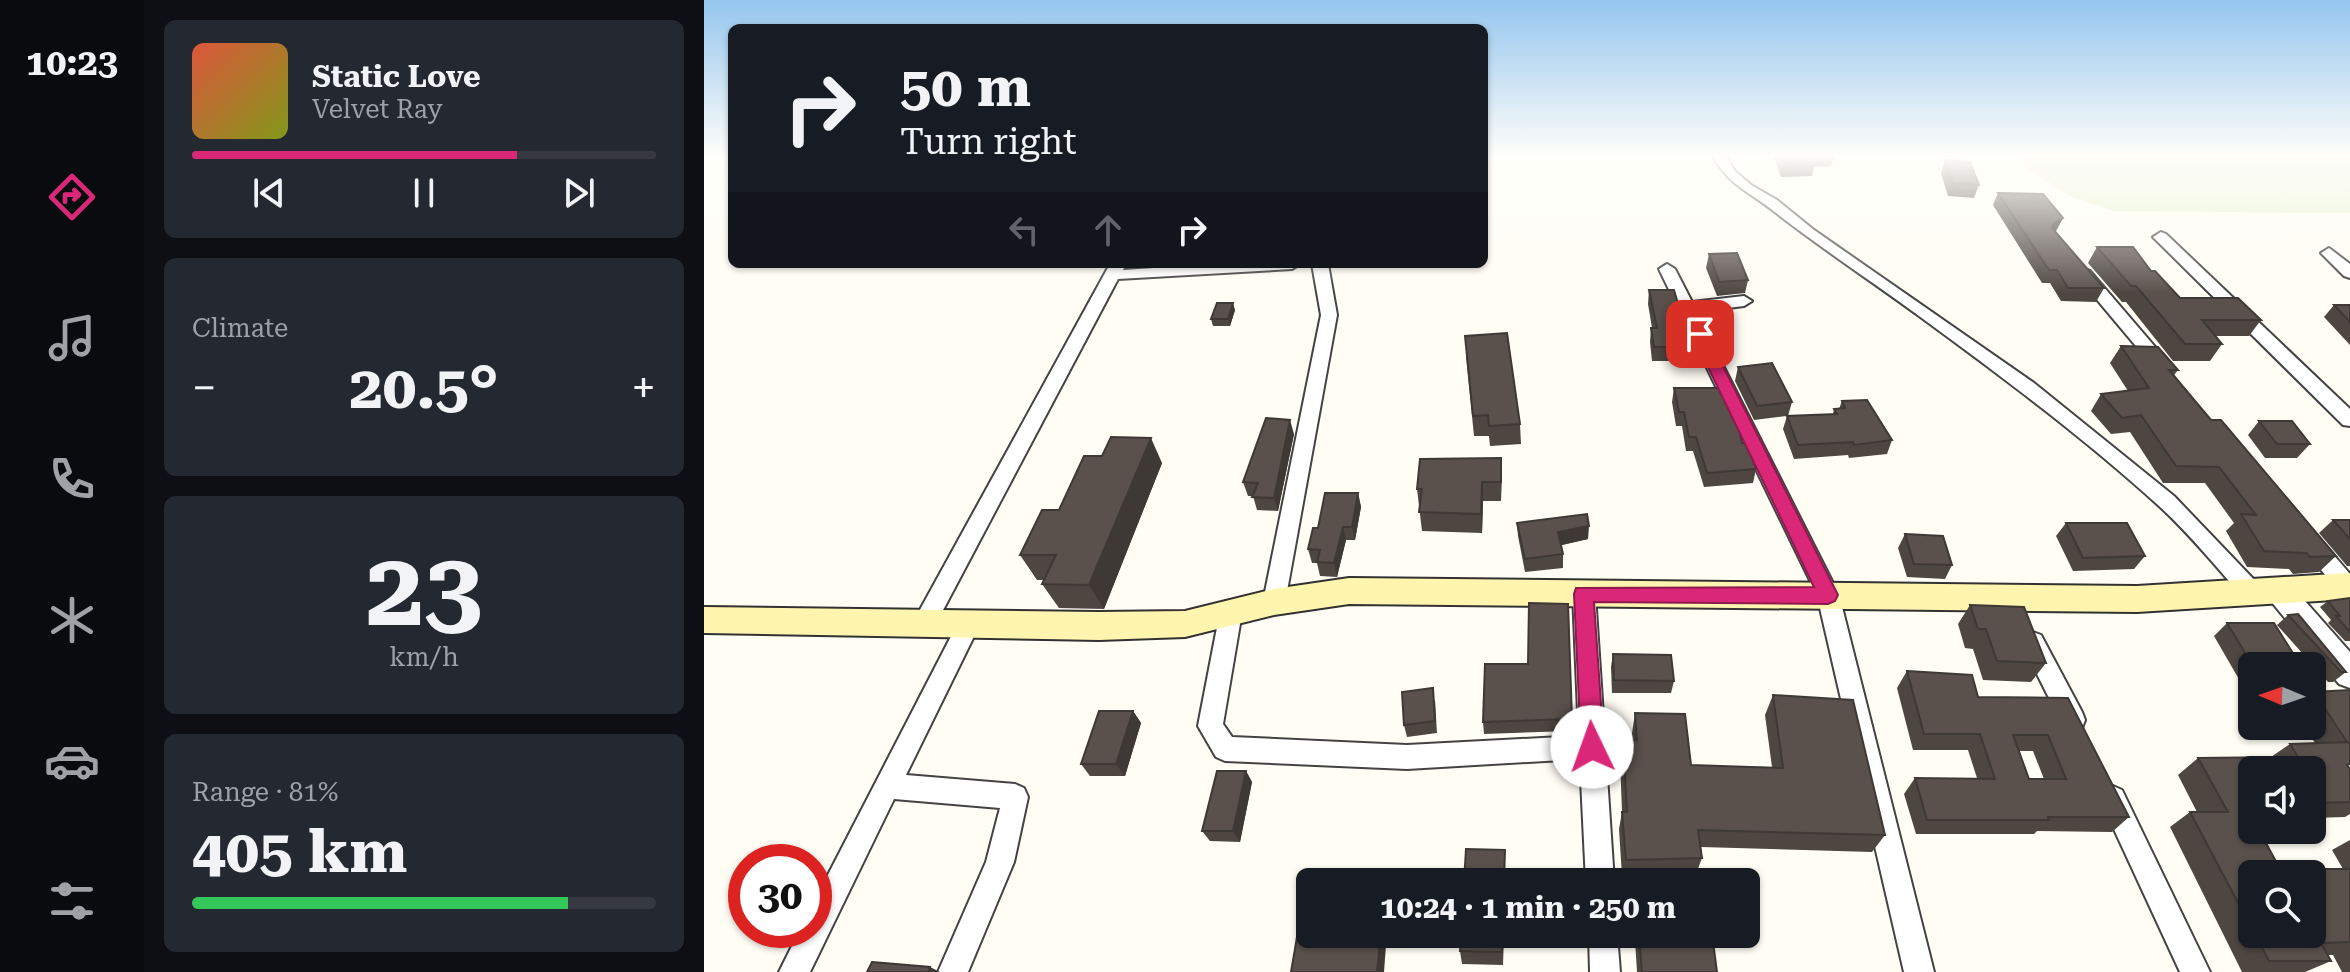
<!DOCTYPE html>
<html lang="en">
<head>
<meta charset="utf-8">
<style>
	body { margin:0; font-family:"Roboto Serif",serif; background:#242831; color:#f1f3f6; height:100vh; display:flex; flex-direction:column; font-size:30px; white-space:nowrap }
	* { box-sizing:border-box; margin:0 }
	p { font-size:26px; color:#9ea1a6 }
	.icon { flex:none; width:44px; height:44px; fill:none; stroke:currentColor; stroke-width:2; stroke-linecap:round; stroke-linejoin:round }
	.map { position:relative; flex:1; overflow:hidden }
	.drawer { display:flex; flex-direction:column; gap:20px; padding:20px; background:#0d0f14; width:560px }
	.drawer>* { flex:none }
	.hud { position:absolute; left:24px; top:24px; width:760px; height:244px; border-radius:12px; box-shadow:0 2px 6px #0004; background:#171b24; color:#f1f3f6; overflow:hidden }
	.needle { width:52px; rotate:272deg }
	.tools { position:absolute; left:1534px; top:652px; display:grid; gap:16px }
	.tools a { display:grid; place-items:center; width:88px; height:88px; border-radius:12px; background:#171b24; box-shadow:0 2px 6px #0004; font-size:40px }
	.speed { position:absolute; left:24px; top:844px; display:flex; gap:16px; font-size:40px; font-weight:700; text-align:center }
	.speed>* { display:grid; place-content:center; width:104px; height:104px; border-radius:50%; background:#171b24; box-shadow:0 2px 6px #0004; line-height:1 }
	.speed .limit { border:12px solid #d22; background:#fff; color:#111 }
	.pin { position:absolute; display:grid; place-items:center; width:68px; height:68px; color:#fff; margin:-34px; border-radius:16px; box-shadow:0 4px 12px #0006 }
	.me { position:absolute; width:88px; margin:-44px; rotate:357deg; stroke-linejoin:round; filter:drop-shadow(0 0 6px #0008) }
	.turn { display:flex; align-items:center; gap:28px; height:168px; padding:0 40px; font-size:36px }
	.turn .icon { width:104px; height:104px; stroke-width:2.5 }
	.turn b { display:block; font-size:56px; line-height:68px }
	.lanes { display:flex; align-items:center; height:76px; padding:0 40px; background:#0003; justify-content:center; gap:40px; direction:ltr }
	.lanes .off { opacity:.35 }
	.big { font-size:60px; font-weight:700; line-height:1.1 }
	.drawer .widget { flex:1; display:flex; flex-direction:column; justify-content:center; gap:12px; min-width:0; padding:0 28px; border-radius:12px; background:#242831 }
	.drawer .dial { align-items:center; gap:0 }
	.dial b { font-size:104px; line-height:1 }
	.song { display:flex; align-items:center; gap:24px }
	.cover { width:96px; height:96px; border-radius:12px; background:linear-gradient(135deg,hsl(10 70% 55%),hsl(70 70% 35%)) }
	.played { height:8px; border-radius:4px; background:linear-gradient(90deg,#db2777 70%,#363941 70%) }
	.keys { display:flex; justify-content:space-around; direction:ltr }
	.heat { display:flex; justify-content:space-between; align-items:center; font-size:44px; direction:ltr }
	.charge { height:12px; border-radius:6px; background:linear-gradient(90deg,#34c759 81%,#363941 0) }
	.trip { position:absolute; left:592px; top:868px; width:464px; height:80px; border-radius:12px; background:#171b24; box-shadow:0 2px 6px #0004; font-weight:700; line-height:80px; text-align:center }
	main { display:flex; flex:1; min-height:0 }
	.tab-bar { display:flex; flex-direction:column; width:144px; justify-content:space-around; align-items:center; background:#090b0e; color:#9ea1a6 }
	.tab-bar .icon { width:56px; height:56px }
	.tab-bar .current { color:#db2777 }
	.tab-bar b { font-size:36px; color:#f1f3f6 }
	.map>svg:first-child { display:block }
	.pitch { fill:#e6f2ce }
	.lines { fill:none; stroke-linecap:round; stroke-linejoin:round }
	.minor-casing { stroke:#434343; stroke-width:4 }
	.tertiary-casing { stroke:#434343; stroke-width:4 }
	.secondary-casing { stroke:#323232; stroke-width:4 }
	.minor { fill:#fff; fill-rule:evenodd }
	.tertiary { fill:#fff; fill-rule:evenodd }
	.secondary { fill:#fff5af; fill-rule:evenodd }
	.wall { fill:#4d4641; fill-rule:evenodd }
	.shaded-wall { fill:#3f3935 }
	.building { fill:#5a514c; stroke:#3f3935; stroke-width:2; fill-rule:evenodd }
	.route { fill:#db2777; stroke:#8e194d; stroke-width:2 }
</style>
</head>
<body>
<main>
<nav class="tab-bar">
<b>10:23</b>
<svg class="icon current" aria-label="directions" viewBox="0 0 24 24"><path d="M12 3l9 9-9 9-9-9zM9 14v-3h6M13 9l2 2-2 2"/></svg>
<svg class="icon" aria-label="music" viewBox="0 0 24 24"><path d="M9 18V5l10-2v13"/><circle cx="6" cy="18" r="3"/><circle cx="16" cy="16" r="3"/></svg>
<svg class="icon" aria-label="phone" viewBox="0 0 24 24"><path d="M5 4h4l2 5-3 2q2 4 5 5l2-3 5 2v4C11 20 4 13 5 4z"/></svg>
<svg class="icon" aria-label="climate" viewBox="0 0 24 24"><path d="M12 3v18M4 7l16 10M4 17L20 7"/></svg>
<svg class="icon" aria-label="car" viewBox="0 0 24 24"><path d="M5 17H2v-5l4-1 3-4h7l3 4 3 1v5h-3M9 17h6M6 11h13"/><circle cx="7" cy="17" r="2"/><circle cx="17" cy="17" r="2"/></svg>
<svg class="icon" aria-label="filters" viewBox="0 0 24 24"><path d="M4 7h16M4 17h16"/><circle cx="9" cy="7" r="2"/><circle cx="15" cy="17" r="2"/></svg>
</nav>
<section class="drawer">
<div class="widget">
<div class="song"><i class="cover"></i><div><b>Static Love</b><p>Velvet Ray</p></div></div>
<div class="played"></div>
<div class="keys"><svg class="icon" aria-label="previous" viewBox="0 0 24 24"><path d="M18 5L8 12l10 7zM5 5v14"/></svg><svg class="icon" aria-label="pause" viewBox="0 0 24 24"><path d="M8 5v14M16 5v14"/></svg><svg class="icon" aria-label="next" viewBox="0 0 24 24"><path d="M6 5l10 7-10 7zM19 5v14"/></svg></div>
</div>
<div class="widget"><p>Climate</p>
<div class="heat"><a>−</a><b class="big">20.5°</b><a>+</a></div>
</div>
<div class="widget dial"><b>23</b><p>km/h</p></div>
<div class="widget"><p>Range · 81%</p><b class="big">405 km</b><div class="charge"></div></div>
</section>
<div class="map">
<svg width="1646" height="972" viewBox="0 0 1646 972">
	<rect width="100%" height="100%" fill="#fffdf4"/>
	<polygon class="pitch" points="1318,157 1646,157 1646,213 1410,211 1366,196 1322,168"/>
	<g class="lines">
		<g class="minor-casing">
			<g id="minor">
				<path d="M 1009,157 L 1022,157 L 1031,171 L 1047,185 L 1073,200 L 1110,230 L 1330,383 L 1470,496 L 1557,587 L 1560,593 L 1557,599 L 1549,602 L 1541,599 C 1513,568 1486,534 1454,505 C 1379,437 1297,376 1215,316 C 1166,280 1115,247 1067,209 C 1042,190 1026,185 1009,157 Z"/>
				<polygon points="1457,232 1462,234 1646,409 1646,426 1639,425 1452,240 1449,237"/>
				<polygon points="1625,248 1646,264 1646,278 1640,276 1617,253"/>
				<polygon points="406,264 422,264 419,270 511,264 596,264 588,269 414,279 228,631 220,634 212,631 209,624 212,617"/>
				<polygon points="608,264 624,264 633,315 581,602 578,609 570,611 562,609 559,602 617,315"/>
				<polygon points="963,264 971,269 988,302 1040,296 1048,301 1040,306 992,312 1135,595 1230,972 1200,972 1113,595 955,269"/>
				<polygon points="1380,269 1386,271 1464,362 1467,366 1464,370 1452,370 1374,277 1374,271"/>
				<polygon points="1607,535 1614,537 1646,574 1646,594 1635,592 1600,549 1596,543 1600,537"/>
				<polygon points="880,585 888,588 891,594 910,882 882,882 876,759 703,769 521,761 512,757 494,726 516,612 519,605 527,603 535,605 538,612 519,724 528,737 703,745 875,736 869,594 872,588"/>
				<polygon points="265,614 273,617 276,624 202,775 311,784 320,788 324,797 310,862 264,972 234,972 282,862 296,808 190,799 106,972 75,972 96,930 110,930 110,902 257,617"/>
				<polygon points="1329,632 1337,635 1378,712 1381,720 1378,728 1369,731 1360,728 1317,642 1321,635"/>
				<polygon points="1409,786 1418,790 1506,972 1476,972 1396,799 1400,790"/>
				<polygon points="885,934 913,934 916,972 886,972"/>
			</g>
		</g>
		<g class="tertiary-casing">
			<polygon id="tertiary" points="1576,580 1586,584 1646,652 1646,688 1635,684 1566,600 1562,592 1566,584"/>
		</g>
		<g class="secondary-casing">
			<polygon id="secondary" points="1646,573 1646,599 1433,612 645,604 570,615 481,637 395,640 0,633 0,607 395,612 481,611 570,589 645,578 1433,586"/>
		</g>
		<use href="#minor" class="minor"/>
		<use href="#tertiary" class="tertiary"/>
		<use href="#secondary" class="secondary"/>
	</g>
	<g class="wall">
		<polygon points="1070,157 1130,157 1127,166 1110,167 1108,176 1077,177"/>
		<polygon points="1241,160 1275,185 1270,198 1244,196 1237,173"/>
		<polygon points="1294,193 1359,218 1351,232 1400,288 1392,302 1357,301 1346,283 1338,283 1289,205"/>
		<polygon points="1393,247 1447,271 1476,298 1557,320 1545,336 1511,336 1518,344 1506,361 1469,361 1422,302 1418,302 1384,263"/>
		<polygon points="1005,254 1044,280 1041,293 1013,296 1002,268"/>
		<polygon points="945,290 981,328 994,347 992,361 948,361 946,342 947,328 948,328 944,304"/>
		<polygon points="1630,305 1646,305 1646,345 1620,317"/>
		<polygon points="531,310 526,326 509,326 507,319"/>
		<polygon points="1417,346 1474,370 1470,375 1507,420 1632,556 1615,572 1589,574 1585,569 1543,567 1522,531 1530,523 1501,483 1459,483 1426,432 1407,434 1387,411 1397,394 1424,391 1406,363"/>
		<polygon points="762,356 816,424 817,444 786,446 785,436 770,436"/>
		<polygon points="1034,367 1088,402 1084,416 1129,414 1130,409 1135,409 1138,401 1188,440 1183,454 1145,458 1144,455 1090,459 1079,429 1083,416 1050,420 1031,381"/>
		<polygon points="970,388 1038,443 1052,469 1049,483 1000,487 989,451 982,451 978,426 972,426 968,402"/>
		<polygon points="1555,421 1606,444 1593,458 1561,458 1544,435"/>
		<polygon points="590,434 574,511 553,510 549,496 544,496 539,482"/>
		<polygon points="398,456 458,463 400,609 355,608 338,584 341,580 333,580 316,555 355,510"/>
		<polygon points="798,477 797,501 779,501 778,533 718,531 713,489"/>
		<polygon points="654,493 657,507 651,540 642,540 633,577 616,576 613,563 608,563 604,549 614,528"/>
		<polygon points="1629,520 1646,520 1646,566 1643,566 1615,533"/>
		<polygon points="813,523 884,539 857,545 859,554 859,568 821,572 814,536"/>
		<polygon points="1362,523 1441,556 1430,569 1369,571 1352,536"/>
		<polygon points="1201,534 1248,565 1241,579 1203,577 1194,548"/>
		<polygon points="1646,598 1646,641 1641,641 1624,623 1627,620 1616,607 1624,601"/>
		<polygon points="1266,605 1342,663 1327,682 1279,680 1269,649 1261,648 1254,624"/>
		<polygon points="1584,615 1642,672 1629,682 1624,682 1573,625"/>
		<polygon points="1523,623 1597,666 1548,666 1548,681 1536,681 1510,636"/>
		<polygon points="909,654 970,681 967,693 908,693 907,667"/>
		<path d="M 1203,671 L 1274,697 L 1364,698 L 1425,817 L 1408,832 L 1333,831 L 1330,834 L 1212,834 L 1200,794 L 1211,778 L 1273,778 L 1264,750 L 1209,750 L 1193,688 ZM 1314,751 L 1329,751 L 1340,779 L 1325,779 Z"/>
		<path d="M 1646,690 L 1643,765 L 1646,769 L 1646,814 L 1641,817 L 1608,818 L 1608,770 L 1548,770 L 1548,830 L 1576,869 L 1639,869 L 1628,850 L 1646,840 L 1646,972 L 1638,972 L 1629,955 L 1624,955 L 1627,961 L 1601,972 L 1538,972 L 1466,827 L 1486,812 L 1493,812 L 1474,775 L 1494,758 L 1567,757 L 1586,744 L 1611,743 L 1600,726 L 1608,726 L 1608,694 L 1610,692 ZM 1548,874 L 1608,934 L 1548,934 Z"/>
		<polygon points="1069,695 1181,835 1168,852 997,847 998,858 992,874 918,876 915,829 918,812 916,758 919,740 928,740 928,733 931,713 987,765 1068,767 1061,715"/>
		<polygon points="731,700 733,733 703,737 700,725"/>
		<polygon points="429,711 437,723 421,776 386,776 377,764"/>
		<polygon points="868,719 867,731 780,734 779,722"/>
		<polygon points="542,771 548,782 536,842 506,841 498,831"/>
		<polygon points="800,934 799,965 758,964 756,951"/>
		<polygon points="933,934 1008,934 1013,972 933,972 931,940"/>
	</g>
	<g class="shaded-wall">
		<polygon points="1359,218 1352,231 1342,236 1349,224"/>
		<polygon points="529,303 531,310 526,326 524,319"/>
		<polygon points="586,420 590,434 574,511 570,498"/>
		<polygon points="447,438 458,463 400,609 385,585"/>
		<polygon points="778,482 779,501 778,533 777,514"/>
		<polygon points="654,493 657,507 651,540 648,527"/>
		<polygon points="885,526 884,539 854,546 854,532"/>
		<polygon points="639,527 642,540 633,577 630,563"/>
		<polygon points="429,711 437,723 421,776 412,764"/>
		<polygon points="542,771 548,782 536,842 529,831"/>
		<polygon points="677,934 678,934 682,945 680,972 673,972"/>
		<polygon points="226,967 236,972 224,972"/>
	</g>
	<g class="building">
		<polygon points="1079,157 1111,157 1112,161 1081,162"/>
		<polygon points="1241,160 1266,162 1275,185 1249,183"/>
		<polygon points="1294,193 1339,194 1359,218 1349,224 1348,228 1400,288 1364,288 1353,270 1345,270"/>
		<polygon points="1393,247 1429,247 1447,271 1451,271 1476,298 1534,298 1557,320 1498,320 1518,344 1481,344 1432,286 1427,286"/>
		<polygon points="1033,253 1044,280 1015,282 1005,254"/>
		<polygon points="945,290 970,290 981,328 990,328 994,347 950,347 947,328 953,328"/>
		<polygon points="513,303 529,303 524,319 507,319"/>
		<polygon points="1630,305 1646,305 1646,322"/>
		<polygon points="803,333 816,424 785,426 784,415 769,416 761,336"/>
		<polygon points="1417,346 1454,347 1474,370 1465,370 1507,420 1517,420 1632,556 1606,557 1602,553 1560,551 1537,514 1552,515 1515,467 1472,466 1437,415 1418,418 1397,394 1445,388"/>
		<polygon points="1068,363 1088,402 1053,406 1034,367"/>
		<polygon points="970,388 1019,388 1031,412 1038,443 1043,443 1052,469 1003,473 992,437 985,437 980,412 975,412"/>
		<polygon points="1163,400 1188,440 1150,445 1149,442 1094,445 1083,416 1133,414 1130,409 1141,408 1138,401"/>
		<polygon points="562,418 586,420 570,498 548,497 554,483 539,482"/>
		<polygon points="1555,421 1588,421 1606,444 1573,444"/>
		<polygon points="407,437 447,438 385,585 338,584 352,555 316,555 338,510 355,510 380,456 398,456"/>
		<polygon points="797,458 797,482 778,482 777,514 715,512 718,489 713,489 716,459"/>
		<polygon points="621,493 654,493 648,527 639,527 630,563 613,562 616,550 604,549 609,528 614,528"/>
		<polygon points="883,514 885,526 854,532 859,554 821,559 813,523"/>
		<polygon points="1629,520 1646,520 1646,539"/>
		<polygon points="1362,523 1423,523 1441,556 1379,558"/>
		<polygon points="1201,534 1239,536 1248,565 1210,564"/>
		<polygon points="1646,598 1646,632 1632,616 1636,616 1624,601"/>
		<polygon points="825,603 864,604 868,719 779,722 781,664 824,664"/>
		<polygon points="1266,605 1320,607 1342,663 1293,661 1282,629 1274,629"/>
		<polygon points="1594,614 1642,672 1637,672 1584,615"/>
		<polygon points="1523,623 1570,623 1597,666 1549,666"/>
		<polygon points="909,654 967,655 970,681 910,680"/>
		<path d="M 1203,671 L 1268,675 L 1274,697 L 1364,698 L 1425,817 L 1344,817 L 1345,820 L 1223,820 L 1211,778 L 1291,779 L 1276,734 L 1220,734 ZM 1309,735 L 1344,735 L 1362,779 L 1325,779 Z"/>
		<polygon points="729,688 731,721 700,725 698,692"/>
		<polygon points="1646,690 1646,742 1643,742 1610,692"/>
		<polygon points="1069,695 1149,700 1181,835 994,830 998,858 922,860 918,812 923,812 919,740 933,740 931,713 981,714 987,765 1079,768"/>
		<polygon points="395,711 429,711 412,764 377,764"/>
		<polygon points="1646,742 1646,764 1643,765 1646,769 1646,802 1608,803 1608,770 1548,770 1548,804 1541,804 1548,818 1548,830 1555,830 1576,869 1646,869 1646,942 1617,943 1627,961 1565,961 1551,934 1608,934 1608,874 1548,874 1548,929 1486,812 1524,812 1494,758 1594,757 1586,744"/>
		<polygon points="513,771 542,771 529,831 498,831"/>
		<polygon points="762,849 801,850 800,882 760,882"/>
		<polygon points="594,931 606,931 606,934 677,934 673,972 587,972"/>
		<polygon points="757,934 799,934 798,952 756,951"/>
		<polygon points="935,934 1008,934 1013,972 938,972"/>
		<polygon points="168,962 226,967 224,972 163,972"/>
	</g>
	<linearGradient id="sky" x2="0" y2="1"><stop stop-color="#94c6ee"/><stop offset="0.53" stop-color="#fffefa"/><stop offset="1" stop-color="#fffefa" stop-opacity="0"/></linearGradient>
	<rect width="1646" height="294" fill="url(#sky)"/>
	<polygon class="route" points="996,329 1003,334 1134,595 1131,601 1124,604 890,602 900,747 896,754 888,757 880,754 877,747 870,594 872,588 1110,587 988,334"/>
</svg>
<div class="tools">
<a><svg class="needle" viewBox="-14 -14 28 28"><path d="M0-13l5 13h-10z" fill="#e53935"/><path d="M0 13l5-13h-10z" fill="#9ea1a6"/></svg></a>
<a><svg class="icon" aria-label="sound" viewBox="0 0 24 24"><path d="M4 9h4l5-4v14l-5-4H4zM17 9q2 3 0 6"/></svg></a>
<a><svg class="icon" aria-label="search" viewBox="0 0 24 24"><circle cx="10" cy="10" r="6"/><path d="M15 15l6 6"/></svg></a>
</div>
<div class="speed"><div class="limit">30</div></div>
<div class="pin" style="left:996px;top:334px;background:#d93025"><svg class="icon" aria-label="arrive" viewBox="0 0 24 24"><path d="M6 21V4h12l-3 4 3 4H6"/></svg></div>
<svg class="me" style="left:888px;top:747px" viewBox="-20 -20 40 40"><circle r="19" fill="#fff"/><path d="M0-13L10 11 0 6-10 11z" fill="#db2777"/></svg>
<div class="trip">10:24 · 1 min · 250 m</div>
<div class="hud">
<div class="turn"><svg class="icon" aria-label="right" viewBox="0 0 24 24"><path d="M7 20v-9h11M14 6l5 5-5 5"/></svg><div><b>50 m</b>Turn right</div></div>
<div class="lanes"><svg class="icon off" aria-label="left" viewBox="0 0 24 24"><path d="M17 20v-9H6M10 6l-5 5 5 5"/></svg><svg class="icon off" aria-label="ahead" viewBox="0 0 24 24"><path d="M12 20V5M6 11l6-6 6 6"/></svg><svg class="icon" aria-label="right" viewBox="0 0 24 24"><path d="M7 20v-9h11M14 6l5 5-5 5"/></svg></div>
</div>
</div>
</main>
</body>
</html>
